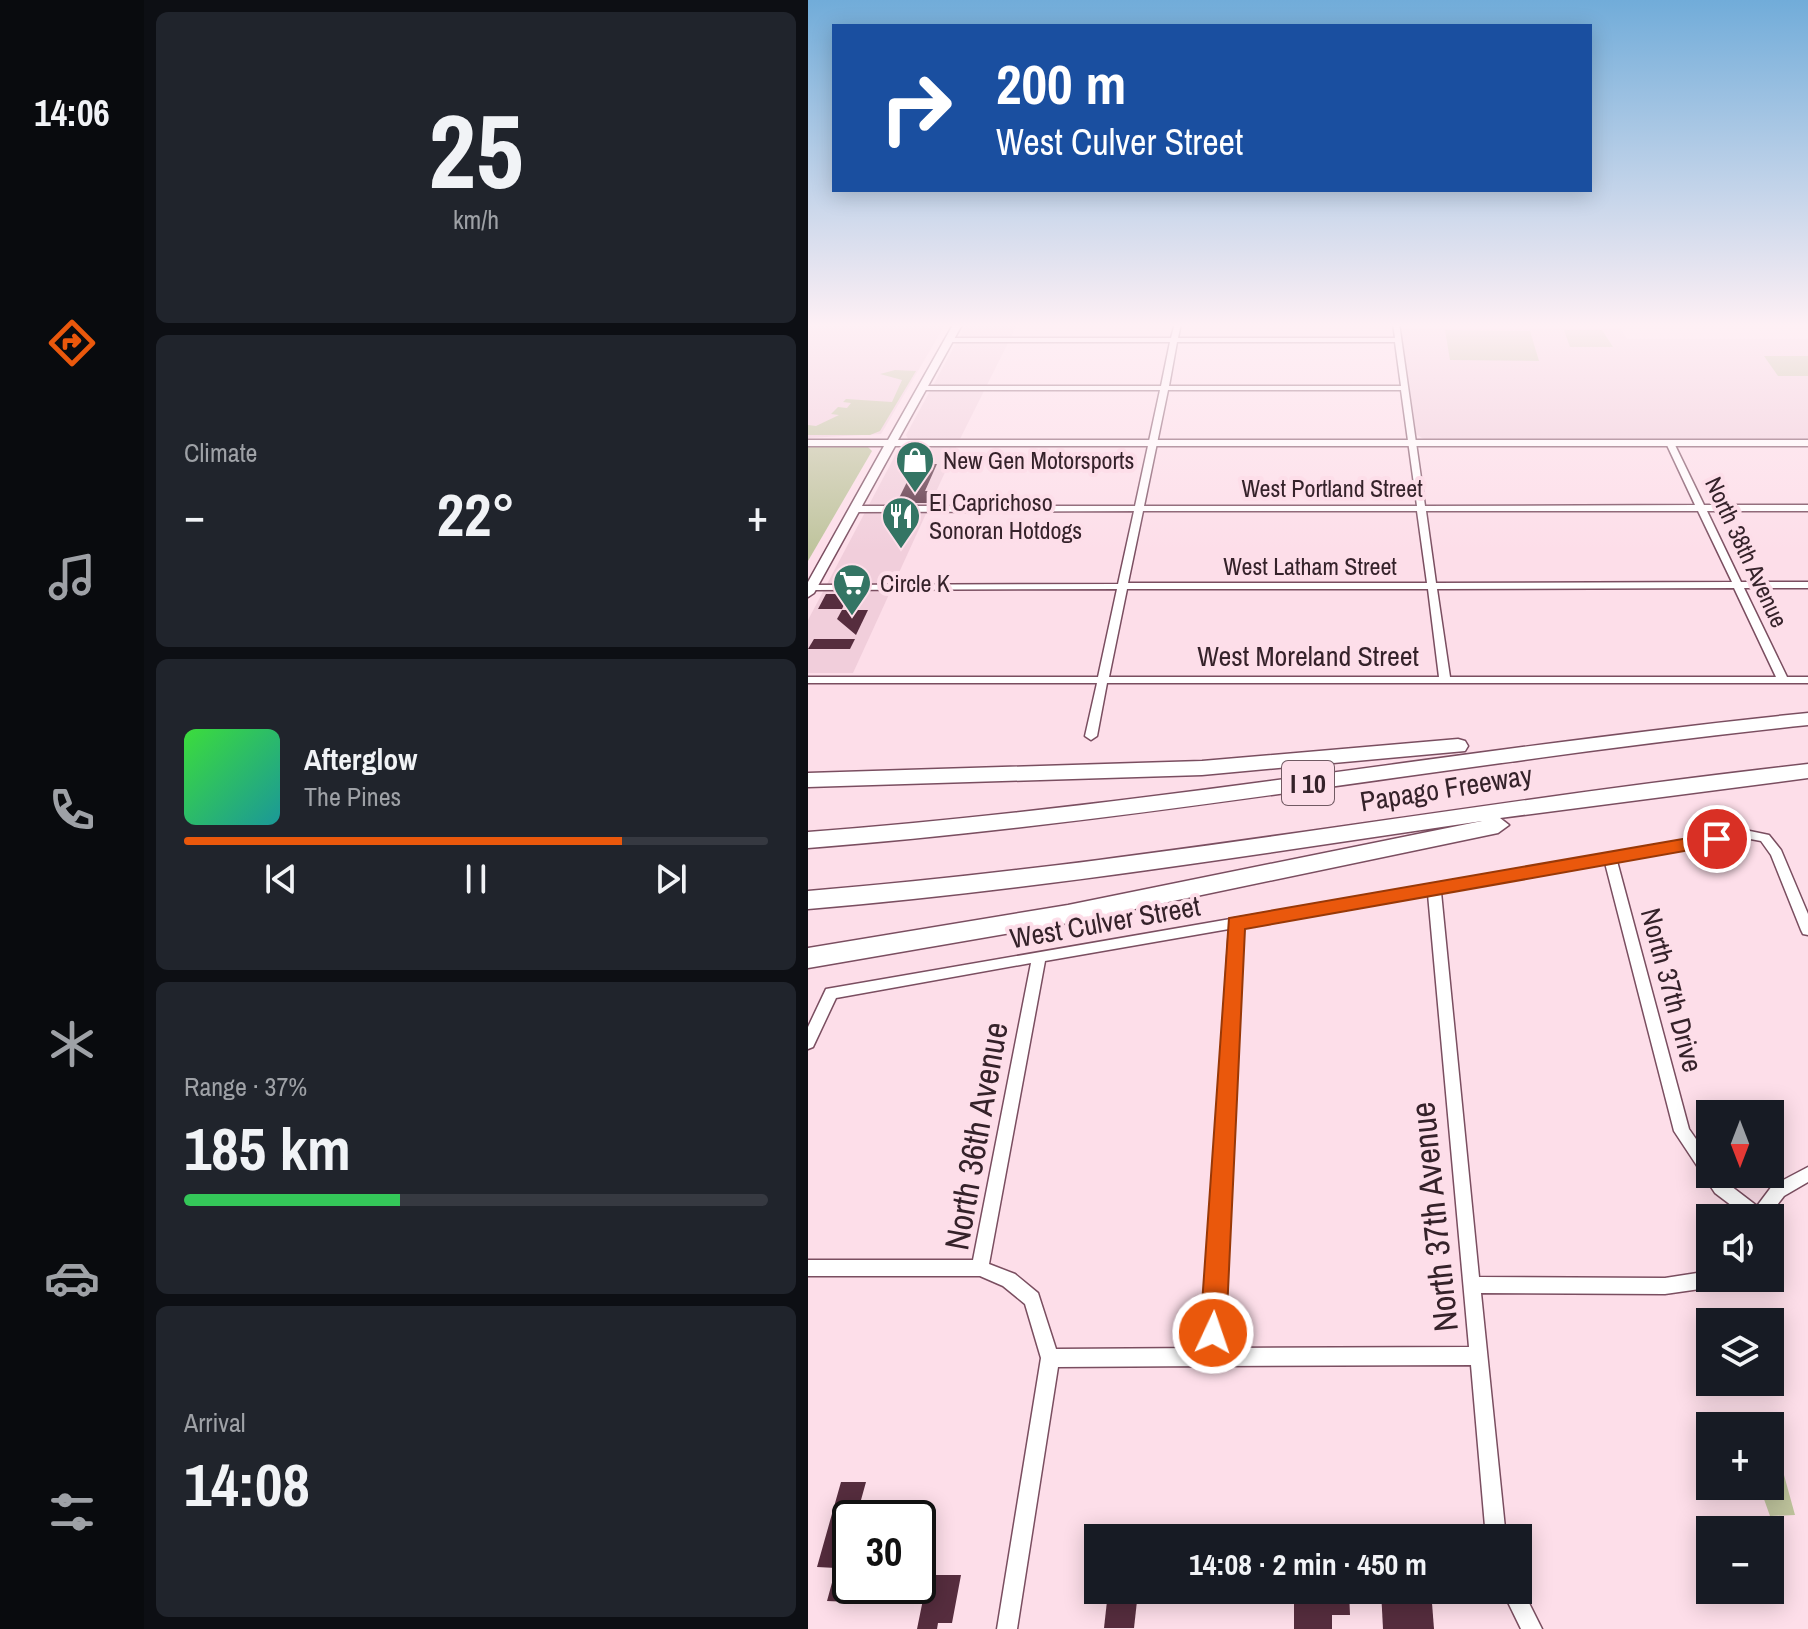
<!DOCTYPE html>
<html lang="en">
<head>
<meta charset="utf-8">
<style>
	body { margin:0; font-family:"Archivo Narrow",sans-serif; background:#20242c; color:#f1f3f6; height:100vh; display:flex; flex-direction:column; font-size:30px; white-space:nowrap }
	* { box-sizing:border-box; margin:0 }
	p { font-size:26px; color:#9ea1a6 }
	.icon { flex:none; width:44px; height:44px; fill:none; stroke:currentColor; stroke-width:2; stroke-linecap:round; stroke-linejoin:round }
	.map { position:relative; flex:1; overflow:hidden }
	.sheet { display:flex; flex-direction:column; gap:12px; padding:12px; background:#0d0f14; width:664px }
	.sheet>* { flex:none }
	.top-card { position:absolute; left:24px; top:24px; width:760px; height:168px; border-radius:0px; box-shadow:0 4px 20px #0003; background:#1a4fa0; color:#fff; overflow:hidden }
	.needle { width:52px; rotate:180deg }
	.controls { position:absolute; left:888px; top:1100px; display:grid; gap:16px }
	.controls a { display:grid; place-items:center; width:88px; height:88px; border-radius:0px; background:#171b24; box-shadow:0 4px 20px #0003; font-size:40px }
	.speed { position:absolute; left:24px; top:1500px; display:flex; gap:16px; font-size:40px; font-weight:700; text-align:center }
	.speed>* { display:grid; place-content:center; width:104px; height:104px; border-radius:50%; background:#171b24; box-shadow:0 4px 20px #0003; line-height:1 }
	.speed .limit { border:4px solid #111; border-radius:12px; background:#fff; color:#111 }
	.pin { position:absolute; display:grid; place-items:center; width:68px; height:68px; color:#fff; margin:-34px; border:4px solid #fff; border-radius:50%; box-shadow:0 2px 8px #0007 }
	.me { position:absolute; width:88px; margin:-44px; rotate:3deg; stroke-linejoin:round; filter:drop-shadow(0 0 6px #0008) }
	.turn { display:flex; align-items:center; gap:28px; height:168px; padding:0 32px; font-size:36px }
	.turn .icon { width:104px; height:104px; stroke-width:2.5 }
	.turn b { display:block; font-size:56px; line-height:68px }
	.big { font-size:60px; font-weight:700; line-height:1.1 }
	.sheet .tile { flex:1; display:flex; flex-direction:column; justify-content:center; gap:12px; min-width:0; padding:0 28px; border-radius:12px; background:#20242c }
	.sheet .dial { align-items:center; gap:0 }
	.dial b { font-size:104px; line-height:1 }
	.song { display:flex; align-items:center; gap:24px }
	.cover { width:96px; height:96px; border-radius:12px; background:linear-gradient(135deg,hsl(120 70% 55%),hsl(180 70% 35%)) }
	.played { height:8px; border-radius:4px; background:linear-gradient(90deg,#ea580c 75%,#363941 75%) }
	.keys { display:flex; justify-content:space-around; direction:ltr }
	.heat { display:flex; justify-content:space-between; align-items:center; font-size:44px; direction:ltr }
	.charge { height:12px; border-radius:6px; background:linear-gradient(90deg,#34c759 37%,#363941 0) }
	.trip { position:absolute; left:276px; top:1524px; width:448px; height:80px; border-radius:0px; background:#171b24; box-shadow:0 4px 20px #0003; font-weight:700; line-height:80px; text-align:center }
	main { display:flex; flex:1; min-height:0 }
	.menu { display:flex; flex-direction:column; width:144px; justify-content:space-around; align-items:center; background:#090b0e; color:#9ea1a6 }
	.menu .icon { width:56px; height:56px }
	.menu .current { color:#ea580c }
	.menu b { font-size:36px; color:#f1f3f6 }
	.map>svg:first-child { display:block }
	.built { fill:#f1cedb }
	.green { fill:#bfc49d }
	.building { fill:#562d3e }
	.lines { fill:none; stroke-linecap:round; stroke-linejoin:round }
	.street-casing { stroke:#7a4e60; stroke-width:3 }
	.secondary-casing { stroke:#7a4e60; stroke-width:3 }
	.highway-casing { stroke:#7a4e60; stroke-width:3 }
	.street { fill:#fff; fill-rule:evenodd }
	.secondary { fill:#fff; fill-rule:evenodd }
	.highway { fill:#fff; fill-rule:evenodd }
	.route { fill:#ea580c; stroke:#983908; stroke-width:2 }
	.labels { text-anchor:middle; dominant-baseline:central; stroke-width:8; stroke-linejoin:round; paint-order:stroke }
	.far-poi-label { font-size:24px; fill:#35222a; stroke:#fddee9; text-anchor:start }
	.far-street-label { font-size:24px; fill:#35222a; stroke:#fddee9 }
	.shield { fill:#fddee9; stroke:#715a63; stroke-width:2 }
	.shield-label { font-size:26px; font-weight:bold; fill:#35222a }
	.street-label { font-size:28px; fill:#35222a; stroke:#fddee9 }
	.near-street-label { font-size:34px; fill:#35222a; stroke:#fddee9 }
</style>
</head>
<body>
<main>
<nav class="menu">
<b>14:06</b>
<svg class="icon current" aria-label="directions" viewBox="0 0 24 24"><path d="M12 3l9 9-9 9-9-9zM9 14v-3h6M13 9l2 2-2 2"/></svg>
<svg class="icon" aria-label="music" viewBox="0 0 24 24"><path d="M9 18V5l10-2v13"/><circle cx="6" cy="18" r="3"/><circle cx="16" cy="16" r="3"/></svg>
<svg class="icon" aria-label="phone" viewBox="0 0 24 24"><path d="M5 4h4l2 5-3 2q2 4 5 5l2-3 5 2v4C11 20 4 13 5 4z"/></svg>
<svg class="icon" aria-label="climate" viewBox="0 0 24 24"><path d="M12 3v18M4 7l16 10M4 17L20 7"/></svg>
<svg class="icon" aria-label="car" viewBox="0 0 24 24"><path d="M5 17H2v-5l4-1 3-4h7l3 4 3 1v5h-3M9 17h6M6 11h13"/><circle cx="7" cy="17" r="2"/><circle cx="17" cy="17" r="2"/></svg>
<svg class="icon" aria-label="filters" viewBox="0 0 24 24"><path d="M4 7h16M4 17h16"/><circle cx="9" cy="7" r="2"/><circle cx="15" cy="17" r="2"/></svg>
</nav>
<section class="sheet">
<div class="tile dial"><b>25</b><p>km/h</p></div>
<div class="tile"><p>Climate</p>
<div class="heat"><a>−</a><b class="big">22°</b><a>+</a></div>
</div>
<div class="tile">
<div class="song"><i class="cover"></i><div><b>Afterglow</b><p>The Pines</p></div></div>
<div class="played"></div>
<div class="keys"><svg class="icon" aria-label="previous" viewBox="0 0 24 24"><path d="M18 5L8 12l10 7zM5 5v14"/></svg><svg class="icon" aria-label="pause" viewBox="0 0 24 24"><path d="M8 5v14M16 5v14"/></svg><svg class="icon" aria-label="next" viewBox="0 0 24 24"><path d="M6 5l10 7-10 7zM19 5v14"/></svg></div>
</div>
<div class="tile"><p>Range · 37%</p><b class="big">185 km</b><div class="charge"></div></div>
<div class="tile"><p>Arrival</p><b class="big">14:08</b></div>
</section>
<div class="map">
<svg width="1000" height="1629" viewBox="0 0 1000 1629">
	<rect width="100%" height="100%" fill="#fddee9"/>
	<g class="built">
		<polygon points="0,323 138,323 73,434 0,438"/>
		<polygon points="159,323 210,323 152,439 100,439 98,435"/>
		<polygon points="593,329 813,329 819,339 1000,339 1000,439 617,440 608,434"/>
		<polygon points="101,446 149,446 45,673 0,673 0,620 90,450"/>
	</g>
	<g class="green">
		<polygon points="637,330 722,331 731,361 642,360"/>
		<polygon points="756,330 794,330 805,347 762,347"/>
		<polygon points="956,356 1000,356 1000,376 970,376"/>
		<polygon points="87,370 108,371 72,431 62,435 0,435 0,425 8,426 31,415 23,414 30,407 39,408 43,403 35,402 38,399 84,402 94,380 72,374"/>
		<polygon points="0,447 60,447 64,451 0,561"/>
		<polygon points="976,1475 987,1515 962,1516 952,1488 962,1486 962,1476"/>
	</g>
	<g class="building">
		<polygon points="112,454 120,459 117,464 129,464 117,491 126,491 120,503 93,503 95,498 91,498 107,466 97,459"/>
		<polygon points="18,594 41,594 34,609 10,609"/>
		<polygon points="34,610 60,610 48,635 29,619"/>
		<polygon points="6,639 47,639 42,649 0,649"/>
		<polygon points="33,1482 58,1482 48,1518 42,1518 42,1586 70,1586 66,1603 19,1601 28,1568 9,1567"/>
		<polygon points="120,1575 153,1575 144,1623 130,1623 129,1629 109,1629"/>
		<polygon points="486,1590 541,1590 542,1615 524,1615 524,1629 486,1629"/>
		<polygon points="573,1590 623,1590 626,1629 575,1629"/>
		<polygon points="300,1592 330,1592 326,1628 296,1628"/>
	</g>
	<g class="lines">
		<g class="street-casing">
			<g id="street">
				<path d="M 367,323 L 373,323 L 370,338 L 587,338 L 585,323 L 591,323 L 617,506 L 887,505 L 858,443 L 862,441 L 866,443 L 896,505 L 1000,505 L 1000,511 L 899,511 L 933,582 L 1000,582 L 1000,588 L 936,588 L 979,677 L 1000,677 L 1000,683 L 299,683 L 289,736 L 283,740 L 277,736 L 289,683 L 0,683 L 0,677 L 290,677 L 309,589 L 3,590 L 0,589 L 0,585 L 310,584 L 326,511 L 47,512 L 43,509 L 47,506 L 327,506 L 352,390 L 114,390 L 110,388 L 114,386 L 353,386 L 362,342 L 141,342 L 138,340 L 141,338 L 363,338 ZM 369,342 L 587,342 L 593,386 L 361,386 ZM 360,390 L 593,390 L 609,506 L 336,506 ZM 335,511 L 609,511 L 619,583 L 320,583 ZM 618,511 L 890,511 L 924,582 L 628,583 ZM 926,588 L 968,677 L 642,677 L 629,589 ZM 319,589 L 620,589 L 631,677 L 301,677 Z"/>
				<path d="M 937,830 L 961,835 L 973,850 L 1000,914 L 1000,935 L 995,934 L 993,930 L 963,855 L 953,841 L 937,838 L 809,861 L 881,1129 L 902,1159 L 902,1174 L 913,1174 L 919,1183 L 949,1206 L 964,1186 L 1000,1167 L 1000,1182 L 976,1196 L 959,1218 L 940,1218 L 907,1193 L 866,1131 L 797,863 L 633,892 L 671,1277 L 857,1278 L 902,1271 L 902,1278 L 921,1278 L 919,1284 L 913,1286 L 857,1294 L 673,1293 L 698,1538 L 678,1538 L 663,1365 L 409,1366 L 403,1369 L 397,1366 L 250,1367 L 209,1629 L 189,1629 L 233,1358 L 217,1304 L 195,1286 L 172,1276 L 0,1276 L 0,1260 L 165,1260 L 223,963 L 28,998 L 5,1047 L 0,1049 L 0,1027 L 18,989 ZM 620,894 L 661,1347 L 413,1348 L 434,926 ZM 421,929 L 395,1348 L 248,1349 L 230,1293 L 207,1274 L 181,1264 L 237,961 Z"/>
				<polygon points="710,1582 711,1583 734,1629 713,1629 694,1590 710,1590"/>
			</g>
		</g>
		<g class="secondary-casing">
			<polygon id="secondary" points="146,323 155,323 90,440 1000,440 1000,446 87,446 6,593 0,597 0,582 76,446 0,446 0,440 80,440"/>
		</g>
		<g class="highway-casing">
			<g id="highway">
				<path d="M 1000,713 L 1000,725 C 666,760 335,822 0,848 L 0,832 C 335,807 666,747 1000,713 Z"/>
				<polygon points="650,739 657,741 660,746 657,751 394,775 0,787 0,773 394,761"/>
				<path d="M 1000,764 L 1000,778 L 692,818 L 701,825 L 690,833 L 260,923 L 0,968 L 0,948 L 260,905 L 674,821 C 450,854 226,890 0,909 L 0,891 C 335,864 666,801 1000,764 Z"/>
			</g>
		</g>
		<use href="#street" class="street"/>
		<use href="#secondary" class="secondary"/>
		<use href="#highway" class="highway"/>
	</g>
	<linearGradient id="sky" x2="0" y2="1"><stop stop-color="#71acd9"/><stop offset="0.59" stop-color="#fef0f5"/><stop offset="1" stop-color="#fef0f5" stop-opacity="0"/></linearGradient>
	<rect width="1000" height="551" fill="url(#sky)"/>
	<polygon class="route" points="909,833 916,835 916,844 437,929 418,1333 414,1342 405,1346 395,1342 392,1333 421,918"/>
	<defs>
		<g id="shop-pin" transform="scale(2)"><path d="M0 17L-7.5 6A9.5 9.5 0 1 1 7.5 6Z" fill="#347564" stroke="#fddee9"/><path d="M-5-2.5h2.3a2.7 3.5 0 0 1 5.4 0H5L5.5 6h-11ZM-1.5-2.5h3a1.5 2.3 0 0 0-3 0Z" fill="#fff"/></g>
		<g id="restaurant-pin" transform="scale(2)"><path d="M0 17L-7.5 6A9.5 9.5 0 1 1 7.5 6Z" fill="#347564" stroke="#fddee9"/><path d="M-5-6h1v4h1v-4h1v4h1v-4h1v5L-1.5 .5V6h-2V.5L-5-1ZM5-6V6H3V1.5H1.5Q1.5-4 5-6Z" fill="#fff"/></g>
		<g id="supermarket-pin" transform="scale(2)"><path d="M0 17L-7.5 6A9.5 9.5 0 1 1 7.5 6Z" fill="#347564" stroke="#fddee9"/><path d="M-6-5.5h2.5l.6 2H6L4.5 2H-2.5L-4.4-4H-6ZM-1.5 3.2a1.3 1.3 0 1 0 .1 0ZM3 3.2a1.3 1.3 0 1 0 .1 0Z" fill="#fff"/></g>
	</defs>
	<g fill-rule="evenodd">
		<use href="#shop-pin" x="107" y="460"/>
		<use href="#restaurant-pin" x="93" y="516"/>
		<use href="#supermarket-pin" x="44" y="583"/>
	</g>
	<g class="labels">
		<g class="far-poi-label">
			<text x="135" y="460">New Gen Motorsports</text>
			<text x="121" y="502">El Caprichoso<tspan x="121" dy="28">Sonoran Hotdogs</tspan></text>
			<text x="72" y="583">Circle K</text>
		</g>
		<g class="far-street-label">
			<text x="524" y="488">West Portland Street</text>
			<text transform="translate(939 552) rotate(65)">North 38th Avenue</text>
			<text x="502" y="566">West Latham Street</text>
		</g>
		<rect class="shield" x="474" y="761" width="52" height="44" rx="6"/>
		<g class="shield-label">
			<text x="500" y="783">I 10</text>
		</g>
		<g class="street-label">
			<text x="500" y="656">West Moreland Street</text>
			<text transform="translate(638 788) rotate(-9)">Papago Freeway</text>
			<text transform="translate(297 922) rotate(-10)">West Culver Street</text>
			<text transform="translate(864 990) rotate(75)">North 37th Drive</text>
		</g>
		<g class="near-street-label">
			<text transform="translate(168 1136) rotate(-80)">North 36th Avenue</text>
			<text transform="translate(626 1217) rotate(-96)">North 37th Avenue</text>
		</g>
	</g>
</svg>
<div class="controls">
<a><svg class="needle" viewBox="-14 -14 28 28"><path d="M0-13l5 13h-10z" fill="#e53935"/><path d="M0 13l5-13h-10z" fill="#9ea1a6"/></svg></a>
<a><svg class="icon" aria-label="sound" viewBox="0 0 24 24"><path d="M4 9h4l5-4v14l-5-4H4zM17 9q2 3 0 6"/></svg></a>
<a><svg class="icon" aria-label="layers" viewBox="0 0 24 24"><path d="M12 4l9 5-9 5-9-5zM3 14l9 5 9-5"/></svg></a>
<a>+</a>
<a>−</a>
</div>
<div class="speed"><div class="limit">30</div></div>
<div class="pin" style="left:909px;top:839px;background:#d93025"><svg class="icon" aria-label="arrive" viewBox="0 0 24 24"><path d="M6 21V4h12l-3 4 3 4H6"/></svg></div>
<svg class="me" style="left:405px;top:1333px" viewBox="-20 -20 40 40"><circle r="17" fill="#ea580c" stroke="#fff" stroke-width="3"/><path d="M0-11L8 9 0 5-8 9z" fill="#fff"/></svg>
<div class="trip">14:08 · 2 min · 450 m</div>
<div class="top-card">
<div class="turn"><svg class="icon" aria-label="right" viewBox="0 0 24 24"><path d="M7 20v-9h11M14 6l5 5-5 5"/></svg><div><b>200 m</b>West Culver Street</div></div>
</div>
</div>
</main>
</body>
</html>
